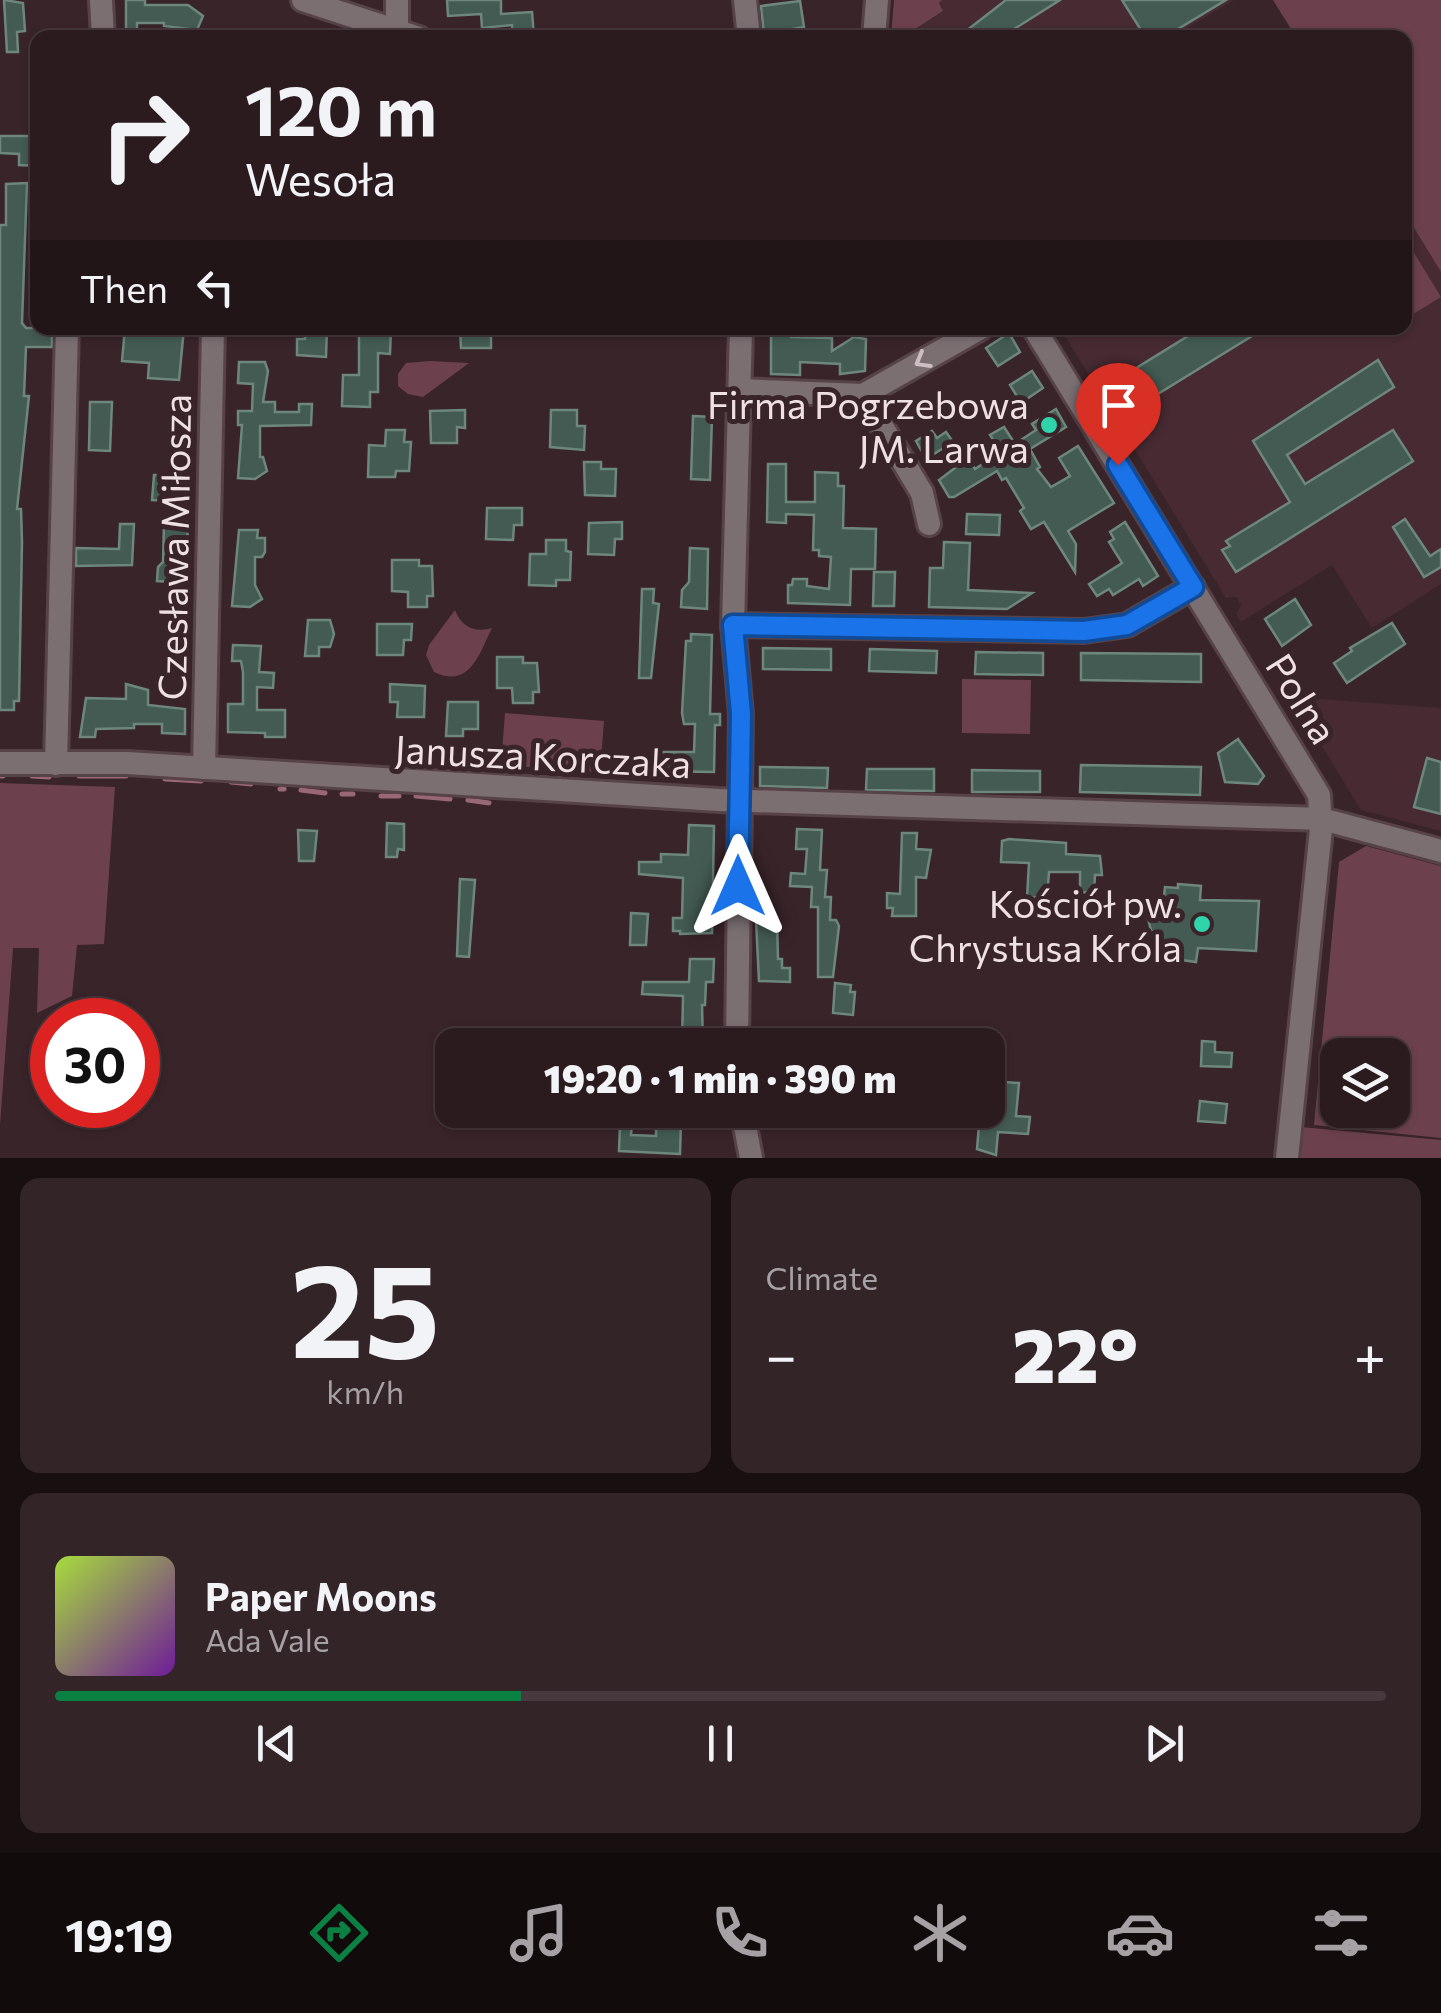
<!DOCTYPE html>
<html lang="en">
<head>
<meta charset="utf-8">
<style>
	body { margin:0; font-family:Commissioner,sans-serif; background:#332428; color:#f1f3f6; height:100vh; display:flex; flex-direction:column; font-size:38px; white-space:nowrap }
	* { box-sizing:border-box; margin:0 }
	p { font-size:32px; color:#a6a1a4 }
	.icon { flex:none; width:55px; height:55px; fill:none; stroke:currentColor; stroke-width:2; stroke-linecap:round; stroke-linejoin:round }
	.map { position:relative; height:1158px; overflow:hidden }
	.drawer { display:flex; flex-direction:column; gap:20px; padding:20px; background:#180f11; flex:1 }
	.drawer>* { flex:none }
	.banner { position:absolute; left:30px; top:30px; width:1382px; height:305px; border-radius:20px; box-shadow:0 2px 8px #0004,0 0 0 2px #47393d; background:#2b1b1f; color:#f1f3f6; overflow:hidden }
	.fabs { position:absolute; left:1320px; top:1038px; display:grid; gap:20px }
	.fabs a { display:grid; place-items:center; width:90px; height:90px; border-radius:20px; background:#2b1b1f; box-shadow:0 2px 8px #0004,0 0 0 2px #47393d; font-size:50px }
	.speed { position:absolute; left:30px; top:998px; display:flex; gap:20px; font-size:50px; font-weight:700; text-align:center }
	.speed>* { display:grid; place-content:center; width:130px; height:130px; border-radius:50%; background:#2b1b1f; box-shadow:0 2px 8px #0004,0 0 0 2px #47393d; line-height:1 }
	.speed .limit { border:15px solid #d22; background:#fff; color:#111 }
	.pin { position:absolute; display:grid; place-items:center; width:85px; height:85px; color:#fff; margin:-102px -42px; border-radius:50% 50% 50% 0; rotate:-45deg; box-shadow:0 0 10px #0007 }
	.pin .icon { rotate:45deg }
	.me { position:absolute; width:110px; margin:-55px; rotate:0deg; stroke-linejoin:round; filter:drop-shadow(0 0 8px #0008) }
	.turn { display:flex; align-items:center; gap:35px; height:210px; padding:0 50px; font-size:45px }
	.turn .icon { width:130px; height:130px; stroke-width:2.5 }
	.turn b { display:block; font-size:70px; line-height:85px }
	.then { display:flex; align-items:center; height:95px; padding:0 50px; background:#0003; gap:20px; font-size:38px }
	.big { font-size:75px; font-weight:800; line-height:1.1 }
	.drawer .widget { flex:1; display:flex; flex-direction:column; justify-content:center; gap:15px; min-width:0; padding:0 35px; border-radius:20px; background:#332428 }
	.drawer .dial { align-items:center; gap:0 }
	.dial b { font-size:130px; line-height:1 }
	.song { display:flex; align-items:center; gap:30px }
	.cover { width:120px; height:120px; border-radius:15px; background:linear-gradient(135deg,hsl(80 70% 55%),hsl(280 70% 35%)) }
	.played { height:10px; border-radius:5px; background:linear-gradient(90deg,#0b8043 35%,#47393d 35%) }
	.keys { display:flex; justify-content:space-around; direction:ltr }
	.heat { display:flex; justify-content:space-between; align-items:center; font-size:55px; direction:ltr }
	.drawer .tiles { flex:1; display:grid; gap:20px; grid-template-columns:1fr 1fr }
	.widget:last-child { grid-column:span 2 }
	.trip { position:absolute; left:435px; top:1028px; width:570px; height:100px; border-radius:20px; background:#2b1b1f; box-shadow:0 2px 8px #0004,0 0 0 2px #47393d; font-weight:800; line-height:100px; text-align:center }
	.dock { display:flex; height:160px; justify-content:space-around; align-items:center; background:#110b0c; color:#a6a1a4 }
	.dock .icon { width:70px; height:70px }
	.dock .active { color:#0b8043 }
	.dock b { font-size:45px; color:#f1f3f6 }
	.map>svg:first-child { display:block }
	.built { fill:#472a32 }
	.green { fill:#6c414d; fill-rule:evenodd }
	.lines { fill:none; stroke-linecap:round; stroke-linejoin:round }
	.stream { stroke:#9a6776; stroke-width:5 }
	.building { fill:#435b52; stroke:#6d877d; stroke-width:2.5 }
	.minor-casing { stroke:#564247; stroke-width:28 }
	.minor { stroke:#7b6f72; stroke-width:22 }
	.oneway { stroke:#ccbec2 }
	.route-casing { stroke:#114b97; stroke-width:25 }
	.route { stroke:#1a73e8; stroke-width:18 }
	.poi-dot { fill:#30d4aa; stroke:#392429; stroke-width:4 }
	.labels { text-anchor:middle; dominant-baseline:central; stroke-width:10; stroke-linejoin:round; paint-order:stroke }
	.poi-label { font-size:38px; fill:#efe0e4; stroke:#392429; text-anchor:end }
	.street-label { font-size:38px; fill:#efe0e4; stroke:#392429 }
</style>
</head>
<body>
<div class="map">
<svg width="1441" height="1158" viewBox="0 0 1441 1158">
	<rect width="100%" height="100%" fill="#392429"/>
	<g class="built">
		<polygon points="942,0 1234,0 1172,37 903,38 943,11 939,2"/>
		<polygon points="1405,213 1441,272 1441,584 1372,628 1332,565 1241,622 1236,614 1241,605 1237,597 1226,598 1060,328 1405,328"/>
		<polygon points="1292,697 1441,708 1441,831 1361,810"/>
	</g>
	<g class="green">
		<polygon points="894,0 942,0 939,3 943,11 903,37 891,37"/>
		<polygon points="1273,0 1441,0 1441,272 1405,213 1405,38 1296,37"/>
		<polygon points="1405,238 1441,297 1405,319"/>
		<polygon points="430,361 469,363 423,397 408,394 398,386 398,374 406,363"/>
		<path d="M 455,610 C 461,627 475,633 492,628 C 479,654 470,689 434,672 L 426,655 L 429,645 Z"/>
		<polygon points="962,679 1031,680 1030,734 962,733"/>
		<polygon points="505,713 604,721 600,772 501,765"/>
		<polygon points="0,783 115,787 104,944 77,945 72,996 37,1013 39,948 13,948 0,1125"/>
		<path d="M 1366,846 L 1441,866 L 1441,1138 L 1314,1125 L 1339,862 ZM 1338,1055 L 1392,1055 L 1392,1110 L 1338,1110 Z"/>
		<polygon points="1301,1127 1441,1140 1441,1158 1299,1158"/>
	</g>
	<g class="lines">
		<g class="stream">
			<polyline points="0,776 3,776"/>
			<polyline points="32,776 49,777"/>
			<polyline points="79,776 126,776"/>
			<polyline points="165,779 201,781"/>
			<polyline points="231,782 251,784"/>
			<polyline points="280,789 284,789"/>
			<polyline points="301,790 325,793"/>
			<polyline points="342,794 353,794"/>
			<polyline points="381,796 399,796"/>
			<polyline points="416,796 450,799"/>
			<polyline points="468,800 489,803"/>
		</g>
	</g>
	<g class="building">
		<polygon points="4,0 23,3 25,31 17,32 18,52 7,52"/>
		<polygon points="126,0 145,0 145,5 188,5 203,16 197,30 164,26 164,23 137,23 137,38 126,38"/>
		<polygon points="447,0 501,0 501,14 532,12 534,36 513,37 512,25 482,28 481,14 448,16"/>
		<polygon points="1006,0 1060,0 1000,38 957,38"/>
		<polygon points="1122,0 1226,0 1163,38 1146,38"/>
		<polygon points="800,1 804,27 764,34 761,6"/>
		<polygon points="0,136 38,136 38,166 19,165 19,154 0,153"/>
		<polygon points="27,183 22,323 26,328 52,328 52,347 26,347 24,396 29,396 17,509 21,509 22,542 19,701 14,701 14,710 0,710 0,225 6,225 6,184"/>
		<polygon points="125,328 184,328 179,380 148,378 149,363 122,361"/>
		<polygon points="305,328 327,328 326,357 297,355 297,339 305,339"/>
		<polygon points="359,328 391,328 390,354 378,353 378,392 370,392 370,407 342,406 343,375 359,375"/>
		<polygon points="460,328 491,328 491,348 461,348"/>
		<polygon points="771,328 791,328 791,337 832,338 832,351 854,337 866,339 865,371 840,374 840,364 800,362 800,375 771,374"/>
		<polygon points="1201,328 1265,328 1135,408 1117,380"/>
		<polygon points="1009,333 1020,352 998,366 986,348"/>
		<polygon points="1378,360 1394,387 1287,455 1305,484 1393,430 1413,461 1236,572 1222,550 1230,546 1226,541 1290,502 1253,441"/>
		<polygon points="239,362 265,362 268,371 263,402 275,402 275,412 299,412 299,404 312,404 311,425 260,426 260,457 263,457 267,471 255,479 238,478 242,425 238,425 238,411 252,411 253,384 238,383"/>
		<polygon points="1032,371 1043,388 1021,403 1010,385"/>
		<polygon points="90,402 112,402 110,451 89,450"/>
		<polygon points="1056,409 1066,427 1030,449 1040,467 1037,469 1051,487 1070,476 1059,458 1078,446 1114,503 1068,531 1076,544 1075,572 1044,522 1031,529 1020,511 1024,508 1006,478 1002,480 997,471 954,497 949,497 939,480 968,458 975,469 1001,452 990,435 1004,427 1015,444 1036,430 1032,424"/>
		<polygon points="465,410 465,428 457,427 457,443 431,443 430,411"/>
		<polygon points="551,410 577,410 577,426 585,426 584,450 550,447"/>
		<polygon points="693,416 712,417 710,480 691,479"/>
		<polygon points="386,430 405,430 404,442 411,442 409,471 396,471 395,477 368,477 369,445 385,446"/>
		<polygon points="932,431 937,438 946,432 953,442 926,459 916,441"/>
		<polygon points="584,462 601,462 601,469 616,469 615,496 585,495"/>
		<polygon points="768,464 786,464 786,502 815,502 815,472 838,473 838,486 844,486 843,528 876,529 875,569 851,569 850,605 788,603 788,585 792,585 793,579 807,579 807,586 829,589 831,557 819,556 819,550 813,550 814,515 786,514 786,523 767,522"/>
		<polygon points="154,475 174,476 173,501 152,500"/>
		<polygon points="487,508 522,508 522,525 514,525 513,540 486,539"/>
		<polygon points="967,514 1000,515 999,535 966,534"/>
		<polygon points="1405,519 1430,556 1441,549 1441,567 1424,577 1393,527"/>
		<polygon points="622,522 622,539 615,539 614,555 588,554 589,523"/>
		<polygon points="1125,522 1158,576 1143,586 1139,579 1113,595 1109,589 1097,596 1089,584 1122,563 1109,542 1114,539 1110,532"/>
		<polygon points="164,523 188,525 187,543 179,543 177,566 187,567 186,583 157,581 158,567 163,562"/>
		<polygon points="120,524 134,524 132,565 76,566 76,548 119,549"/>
		<polygon points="239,530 258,530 257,538 265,538 265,552 262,557 255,557 255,585 262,599 250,607 232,606"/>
		<polygon points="546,540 566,540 566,551 571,552 570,580 556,580 556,586 529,585 530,554 546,554"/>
		<polygon points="944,542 970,543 968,590 1032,593 1007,609 929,607 930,568 943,568"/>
		<polygon points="690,548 708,549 707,609 681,607 682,590 689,582"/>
		<polygon points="392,560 419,560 419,566 432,566 433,596 427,596 427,607 408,607 408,592 392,591"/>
		<polygon points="874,572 895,572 894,606 873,606"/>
		<polygon points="642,589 654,589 653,603 659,604 651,678 639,678"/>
		<polygon points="1295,599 1311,625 1282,646 1265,619"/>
		<polygon points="308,620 330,620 334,634 330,647 319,647 319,656 305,656"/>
		<polygon points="1392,623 1405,644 1347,683 1334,663 1352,651 1350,648"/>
		<polygon points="377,624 412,624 411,640 404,640 403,655 377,655"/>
		<polygon points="691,634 712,635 710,714 720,714 720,725 715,725 714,772 652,771 652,752 694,752 695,724 684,724 682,713 686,641 691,641"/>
		<polygon points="233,645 261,646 259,672 274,673 273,688 257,687 257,710 285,710 285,737 265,737 265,733 228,732 228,704 243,704 243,672 241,661 232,661"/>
		<polygon points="763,648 831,649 831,670 763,669"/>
		<polygon points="870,649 937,651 936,673 869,671"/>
		<polygon points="976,652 1043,653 1043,675 975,674"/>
		<polygon points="1081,653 1201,654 1201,682 1081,680"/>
		<polygon points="497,657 523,657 523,663 537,663 539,692 533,692 533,703 513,703 512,688 497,688"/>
		<polygon points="126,684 148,690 148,705 185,709 185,734 162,733 162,724 134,724 134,728 96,729 95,737 80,737 86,698 126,699"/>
		<polygon points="390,684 425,686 424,717 397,717 398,702 390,702"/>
		<polygon points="448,702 478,702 478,729 463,729 463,736 446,736"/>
		<polygon points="1238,739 1264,776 1258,784 1225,782 1218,753"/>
		<polygon points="1427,758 1441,762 1441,814 1414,807"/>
		<polygon points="1081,765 1201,767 1200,795 1080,792"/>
		<polygon points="760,767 828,768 827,788 760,786"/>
		<polygon points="867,769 934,769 934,791 866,790"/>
		<polygon points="972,770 1040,771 1040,792 972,792"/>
		<polygon points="387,823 404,824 404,850 398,849 397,857 386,857"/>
		<polygon points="689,825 714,826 712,933 680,934 680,931 673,931 673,918 682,918 683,878 639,874 639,862 661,862 661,854 688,855"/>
		<polygon points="797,829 822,830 820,870 827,870 825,897 831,897 830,920 836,920 839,926 833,977 818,977 818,907 811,907 812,887 790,886 791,873 805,874 807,849 796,849"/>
		<polygon points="298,830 317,831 314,861 299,861"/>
		<polygon points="902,833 917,833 916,849 931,850 926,878 916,877 916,916 892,916 893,908 887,908 887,893 900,894"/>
		<polygon points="1009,839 1066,843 1066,854 1100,856 1102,875 1095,875 1094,893 1080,892 1080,872 1049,872 1047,898 1027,897 1029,863 1001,862 1002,841"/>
		<polygon points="460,879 475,880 469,957 457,956"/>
		<polygon points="1178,884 1201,886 1200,900 1259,901 1256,951 1198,948 1196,962 1160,957 1161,939 1151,930 1148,919 1163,905 1165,887 1178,888"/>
		<polygon points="631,913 648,914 646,945 630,945"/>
		<polygon points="756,920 777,920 778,959 782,959 782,968 790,968 790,982 759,981"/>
		<polygon points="690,959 714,959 713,982 706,982 705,1005 702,1005 703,1045 682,1045 683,996 642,994 643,982 689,982"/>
		<polygon points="835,983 851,985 850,992 855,992 853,1015 833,1013"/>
		<polygon points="1202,1041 1215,1042 1215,1052 1232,1053 1231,1067 1201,1066"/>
		<polygon points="988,1081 1019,1083 1016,1116 1030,1117 1028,1134 998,1132 996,1155 977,1149 979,1125 988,1126"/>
		<polygon points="1200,1101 1227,1104 1225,1123 1198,1121"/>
		<polygon points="656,1120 681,1121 680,1154 619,1151 620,1124 632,1125 631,1135 656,1136"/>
	</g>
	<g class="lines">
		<g class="minor-casing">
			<g id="minor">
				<polyline points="101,0 103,38"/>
				<polyline points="303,0 419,38"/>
				<polyline points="745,0 749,38"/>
				<polyline points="397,30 397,0"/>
				<polyline points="874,38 877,0"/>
				<polyline points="1034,328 1319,795 1321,829 1287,1158"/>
				<polyline points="740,390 863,395"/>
				<polyline points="863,395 922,493 929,524"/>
				<polyline points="863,395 981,328"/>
				<polyline points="733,625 1084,631 1127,625 1193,587"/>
				<polyline points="0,763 127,763 719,800 1322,819 1441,851"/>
				<polyline points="56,764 67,328"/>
				<polyline points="204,768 213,328"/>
				<polyline points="737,1045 741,714 733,625 741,328"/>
				<polyline points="742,1110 751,1158"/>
			</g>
		</g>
		<use href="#minor" class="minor"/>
	</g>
	<defs><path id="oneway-chevron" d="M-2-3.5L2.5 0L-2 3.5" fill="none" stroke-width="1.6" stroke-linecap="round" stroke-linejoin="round" transform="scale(2.5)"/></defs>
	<use class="oneway" href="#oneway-chevron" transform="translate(922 361) rotate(150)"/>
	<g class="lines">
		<g class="route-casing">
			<polyline id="route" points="738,886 741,714 733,625 1084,631 1127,625 1193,587 1118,465"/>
		</g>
		<use href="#route" class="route"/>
	</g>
	<g class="poi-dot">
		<circle cx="1049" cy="425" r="10"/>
		<circle cx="1202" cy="924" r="10"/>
	</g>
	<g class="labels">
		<g class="poi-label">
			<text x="1029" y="403">Firma Pogrzebowa<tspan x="1029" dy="44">JM. Larwa</tspan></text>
			<text x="1182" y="902">Kościół pw.<tspan x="1182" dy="44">Chrystusa Króla</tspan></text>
		</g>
		<g class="street-label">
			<text transform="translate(173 547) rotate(-89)">Czesława Miłosza</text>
			<text transform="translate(1303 698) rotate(58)">Polna</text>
			<text transform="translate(543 755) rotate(3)">Janusza Korczaka</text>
		</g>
	</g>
</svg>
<div class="fabs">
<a><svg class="icon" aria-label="layers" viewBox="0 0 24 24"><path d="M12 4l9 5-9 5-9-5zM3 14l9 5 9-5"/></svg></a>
</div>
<div class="speed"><div class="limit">30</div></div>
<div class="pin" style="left:1118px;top:465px;background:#d93025"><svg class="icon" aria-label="arrive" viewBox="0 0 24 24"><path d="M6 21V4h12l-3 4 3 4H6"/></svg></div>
<svg class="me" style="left:738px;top:886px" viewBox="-20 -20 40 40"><path d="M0-17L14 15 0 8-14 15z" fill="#1a73e8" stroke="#fff" stroke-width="4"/></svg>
<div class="trip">19:20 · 1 min · 390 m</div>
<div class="banner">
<div class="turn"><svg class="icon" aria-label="right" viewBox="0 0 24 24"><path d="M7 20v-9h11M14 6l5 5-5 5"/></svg><div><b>120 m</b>Wesoła</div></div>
<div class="then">Then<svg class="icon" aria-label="left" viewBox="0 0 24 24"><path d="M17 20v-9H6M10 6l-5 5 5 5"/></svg></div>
</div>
</div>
<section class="drawer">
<div class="tiles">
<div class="widget dial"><b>25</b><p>km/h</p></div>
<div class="widget"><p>Climate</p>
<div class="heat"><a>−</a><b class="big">22°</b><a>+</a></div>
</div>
<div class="widget">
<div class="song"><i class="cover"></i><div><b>Paper Moons</b><p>Ada Vale</p></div></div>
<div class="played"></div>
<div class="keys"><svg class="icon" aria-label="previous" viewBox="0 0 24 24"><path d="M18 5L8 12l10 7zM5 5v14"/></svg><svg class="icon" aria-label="pause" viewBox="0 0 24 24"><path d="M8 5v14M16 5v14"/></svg><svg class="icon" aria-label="next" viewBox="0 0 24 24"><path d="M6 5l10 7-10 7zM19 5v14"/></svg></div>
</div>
</div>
</section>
<nav class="dock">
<b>19:19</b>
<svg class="icon active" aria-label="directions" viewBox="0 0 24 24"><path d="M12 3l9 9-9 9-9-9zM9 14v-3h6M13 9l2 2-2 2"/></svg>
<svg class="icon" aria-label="music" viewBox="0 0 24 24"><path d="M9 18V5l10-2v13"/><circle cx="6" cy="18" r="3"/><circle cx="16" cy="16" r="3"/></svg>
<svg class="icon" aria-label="phone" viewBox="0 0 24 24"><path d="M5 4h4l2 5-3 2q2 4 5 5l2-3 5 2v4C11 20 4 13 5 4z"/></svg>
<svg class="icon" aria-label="climate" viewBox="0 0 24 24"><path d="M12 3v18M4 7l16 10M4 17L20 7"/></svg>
<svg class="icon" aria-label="car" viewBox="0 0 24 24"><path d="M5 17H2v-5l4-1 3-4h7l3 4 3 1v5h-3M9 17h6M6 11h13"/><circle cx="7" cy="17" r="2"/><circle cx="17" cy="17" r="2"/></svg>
<svg class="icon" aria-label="filters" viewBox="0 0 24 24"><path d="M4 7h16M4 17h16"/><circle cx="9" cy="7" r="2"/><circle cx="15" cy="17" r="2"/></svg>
</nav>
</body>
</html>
